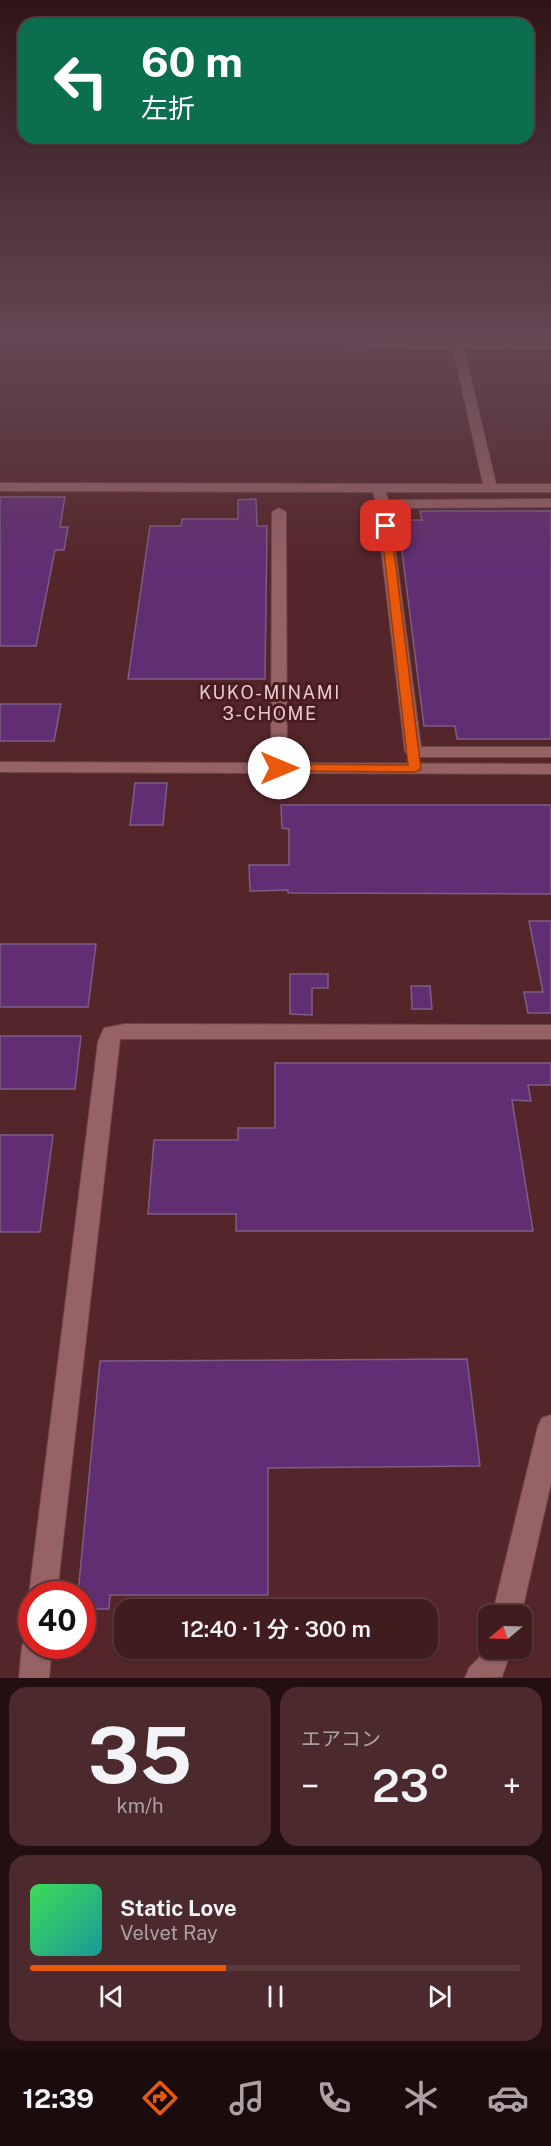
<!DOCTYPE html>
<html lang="ja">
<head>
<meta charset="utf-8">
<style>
	body { margin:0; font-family:"Public Sans","Noto Sans JP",sans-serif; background:#4b292c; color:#f1f3f6; height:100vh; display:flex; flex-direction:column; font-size:22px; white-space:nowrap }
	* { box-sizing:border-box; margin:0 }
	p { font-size:20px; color:#aea1a4 }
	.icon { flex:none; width:33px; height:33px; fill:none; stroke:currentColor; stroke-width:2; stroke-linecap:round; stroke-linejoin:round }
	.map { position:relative; height:1678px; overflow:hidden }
	.drawer { display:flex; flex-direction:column; gap:9px; padding:9px; background:#230f11; flex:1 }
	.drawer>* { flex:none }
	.guide { position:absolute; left:18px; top:18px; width:516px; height:126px; border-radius:18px; box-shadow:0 2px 4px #0004,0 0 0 2px #593a3d; background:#0b6e4f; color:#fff; overflow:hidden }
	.needle { width:39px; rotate:251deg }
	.fabs { position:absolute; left:478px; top:1605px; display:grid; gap:12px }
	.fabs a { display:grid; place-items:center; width:54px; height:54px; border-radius:12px; background:#401c1f; box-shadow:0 2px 4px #0004,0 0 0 2px #593a3d; font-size:30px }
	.speed { position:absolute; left:18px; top:1581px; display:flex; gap:12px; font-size:30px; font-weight:700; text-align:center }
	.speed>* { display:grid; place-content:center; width:78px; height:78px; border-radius:50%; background:#401c1f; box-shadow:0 2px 4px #0004,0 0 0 2px #593a3d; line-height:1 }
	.speed .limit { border:9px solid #d22; background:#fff; color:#111 }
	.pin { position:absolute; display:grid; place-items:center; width:51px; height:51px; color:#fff; margin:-26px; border-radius:12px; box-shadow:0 3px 9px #0006 }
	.me { position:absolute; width:66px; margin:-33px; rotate:90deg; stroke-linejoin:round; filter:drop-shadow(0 0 4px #0008) }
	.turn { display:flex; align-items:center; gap:21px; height:126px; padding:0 24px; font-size:27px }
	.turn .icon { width:78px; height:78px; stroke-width:2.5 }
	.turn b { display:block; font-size:42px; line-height:51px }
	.big { font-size:45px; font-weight:600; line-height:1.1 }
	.drawer .tile { flex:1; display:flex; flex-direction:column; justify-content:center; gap:9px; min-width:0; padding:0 21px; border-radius:18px; background:#4b292c }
	.drawer .dial { align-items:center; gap:0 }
	.dial b { font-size:78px; line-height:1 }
	.song { display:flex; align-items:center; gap:18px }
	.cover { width:72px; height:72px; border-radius:9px; background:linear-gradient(135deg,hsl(130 70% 55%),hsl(180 70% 35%)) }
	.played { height:6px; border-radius:3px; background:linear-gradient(90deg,#ea580c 40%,#593a3d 40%) }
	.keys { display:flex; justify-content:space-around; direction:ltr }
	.heat { display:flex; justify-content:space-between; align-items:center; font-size:33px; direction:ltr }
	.drawer .tiles { flex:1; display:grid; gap:9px; grid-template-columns:1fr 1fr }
	.tile:last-child { grid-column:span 2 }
	.trip { position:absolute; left:114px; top:1599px; width:324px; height:60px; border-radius:18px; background:#401c1f; box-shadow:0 2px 4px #0004,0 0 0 2px #593a3d; font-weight:600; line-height:60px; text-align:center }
	.tabs { display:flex; height:96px; justify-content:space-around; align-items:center; background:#1a0b0c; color:#aea1a4 }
	.tabs .icon { width:42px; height:42px }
	.tabs .selected { color:#ea580c }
	.tabs b { font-size:27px; color:#f1f3f6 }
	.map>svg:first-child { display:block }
	.building { fill:#622e73; stroke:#7b5e86; stroke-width:1.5 }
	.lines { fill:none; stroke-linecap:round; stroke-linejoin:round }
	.minor-casing { stroke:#6d4549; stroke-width:2 }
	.minor { fill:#976264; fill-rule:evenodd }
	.route { fill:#ea580c; stroke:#983908; stroke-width:1.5 }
	.labels { text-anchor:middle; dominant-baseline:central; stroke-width:6; stroke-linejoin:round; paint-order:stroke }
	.neighbourhood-label { font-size:18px; letter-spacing:1.5px; fill:#e8caca; stroke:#491c20 }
</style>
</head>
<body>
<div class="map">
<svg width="551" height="1678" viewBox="0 0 551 1678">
	<rect width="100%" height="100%" fill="#552629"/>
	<g class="building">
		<polygon points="0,497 65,497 60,527 68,527 64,550 55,550 36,646 0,646"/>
		<polygon points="256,499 257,526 267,526 265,679 128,679 150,526 181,526 182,519 238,519 238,500"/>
		<polygon points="420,511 551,511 551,739 457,739 455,726 424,726 398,520 422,520"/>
		<polygon points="0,704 61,704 54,741 0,741"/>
		<polygon points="135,783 167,783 163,825 130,825"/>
		<polygon points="281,805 551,805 551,894 288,893 288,890 250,891 249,865 289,865 289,829 282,828"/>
		<polygon points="529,921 551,921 551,1013 528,1013 524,992 543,992"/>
		<polygon points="0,944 96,944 88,1007 0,1007"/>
		<polygon points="290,974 328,974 328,988 312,988 312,1015 290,1014"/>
		<polygon points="411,986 430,986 432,1009 412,1009"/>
		<polygon points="0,1036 81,1036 75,1089 0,1089"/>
		<polygon points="275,1063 551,1063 551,1085 528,1085 531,1101 512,1100 533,1231 236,1231 236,1214 148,1214 154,1140 238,1140 238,1128 275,1128"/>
		<polygon points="0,1135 53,1135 40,1232 0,1232"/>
		<polygon points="467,1359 480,1466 268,1468 268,1595 110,1595 109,1609 82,1609 82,1594 78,1594 100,1361"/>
	</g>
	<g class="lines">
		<g class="minor-casing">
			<g id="minor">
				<polygon points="271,334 312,334 411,343 551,343 551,349 464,349 496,484 551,484 551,492 386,492 388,500 551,499 551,507 390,508 421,747 551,747 551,757 413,757 405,752 376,504 373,492 0,491 0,483 483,484 453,349 411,349 276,337"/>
				<polygon points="279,508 286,512 287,763 551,764 551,774 0,772 0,762 271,763 272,512"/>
				<polygon points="124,1024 551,1025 551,1039 120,1039 57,1594 32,1594 32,1601 29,1594 98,1042 104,1028"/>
				<polygon points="551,1415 551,1483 521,1616 492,1616 538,1426 542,1418"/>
				<polygon points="32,1634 32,1646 52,1646 49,1678 19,1678 22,1646 27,1636"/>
				<polygon points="489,1637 489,1648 512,1648 502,1677 465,1678 469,1668 479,1658 487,1638"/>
			</g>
		</g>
		<use href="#minor" class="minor"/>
	</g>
	<linearGradient id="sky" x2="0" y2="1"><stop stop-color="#2f1517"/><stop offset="0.59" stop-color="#624754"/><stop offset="1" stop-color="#624754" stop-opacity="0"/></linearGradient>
	<rect width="551" height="569" fill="url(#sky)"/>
	<polygon class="route" points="386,523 391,526 421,769 415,772 274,771 272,768 279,764 408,765 381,526"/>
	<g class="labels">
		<g class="neighbourhood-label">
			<text x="270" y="692">KUKO-MINAMI<tspan x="270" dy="21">3-CHOME</tspan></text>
		</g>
	</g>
</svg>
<div class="fabs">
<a><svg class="needle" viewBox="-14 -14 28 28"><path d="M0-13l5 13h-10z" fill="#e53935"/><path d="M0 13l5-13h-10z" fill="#aea1a4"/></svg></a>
</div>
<div class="speed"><div class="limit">40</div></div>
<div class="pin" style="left:386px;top:526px;background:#d93025"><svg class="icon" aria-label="arrive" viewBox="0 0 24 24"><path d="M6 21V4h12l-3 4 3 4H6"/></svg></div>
<svg class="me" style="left:279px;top:768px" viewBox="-20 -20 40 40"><circle r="19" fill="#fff"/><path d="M0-13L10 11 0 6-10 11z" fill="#ea580c"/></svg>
<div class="trip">12:40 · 1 分 · 300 m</div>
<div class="guide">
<div class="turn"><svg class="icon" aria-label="left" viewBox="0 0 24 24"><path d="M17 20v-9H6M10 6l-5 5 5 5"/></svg><div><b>60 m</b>左折</div></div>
</div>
</div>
<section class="drawer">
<div class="tiles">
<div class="tile dial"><b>35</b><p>km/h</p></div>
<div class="tile"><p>エアコン</p>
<div class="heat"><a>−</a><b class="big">23°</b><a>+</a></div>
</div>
<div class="tile">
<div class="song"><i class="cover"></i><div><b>Static Love</b><p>Velvet Ray</p></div></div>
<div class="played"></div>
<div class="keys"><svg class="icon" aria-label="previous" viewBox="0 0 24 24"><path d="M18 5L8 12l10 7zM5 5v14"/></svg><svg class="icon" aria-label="pause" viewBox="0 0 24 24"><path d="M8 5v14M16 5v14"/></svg><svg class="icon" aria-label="next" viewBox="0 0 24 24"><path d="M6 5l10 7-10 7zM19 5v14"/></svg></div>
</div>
</div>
</section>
<nav class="tabs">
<b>12:39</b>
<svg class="icon selected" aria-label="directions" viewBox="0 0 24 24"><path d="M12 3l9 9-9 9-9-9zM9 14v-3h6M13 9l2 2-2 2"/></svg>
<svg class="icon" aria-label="music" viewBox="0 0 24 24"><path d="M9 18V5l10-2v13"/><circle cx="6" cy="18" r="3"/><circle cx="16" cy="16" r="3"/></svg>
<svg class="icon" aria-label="phone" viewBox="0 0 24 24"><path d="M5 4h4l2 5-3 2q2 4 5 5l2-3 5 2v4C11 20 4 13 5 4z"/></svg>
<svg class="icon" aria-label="climate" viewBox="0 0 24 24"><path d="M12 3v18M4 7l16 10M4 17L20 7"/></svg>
<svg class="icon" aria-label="car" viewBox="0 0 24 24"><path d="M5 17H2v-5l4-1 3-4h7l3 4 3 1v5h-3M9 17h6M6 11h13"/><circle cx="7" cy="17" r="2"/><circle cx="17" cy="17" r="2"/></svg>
</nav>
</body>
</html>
